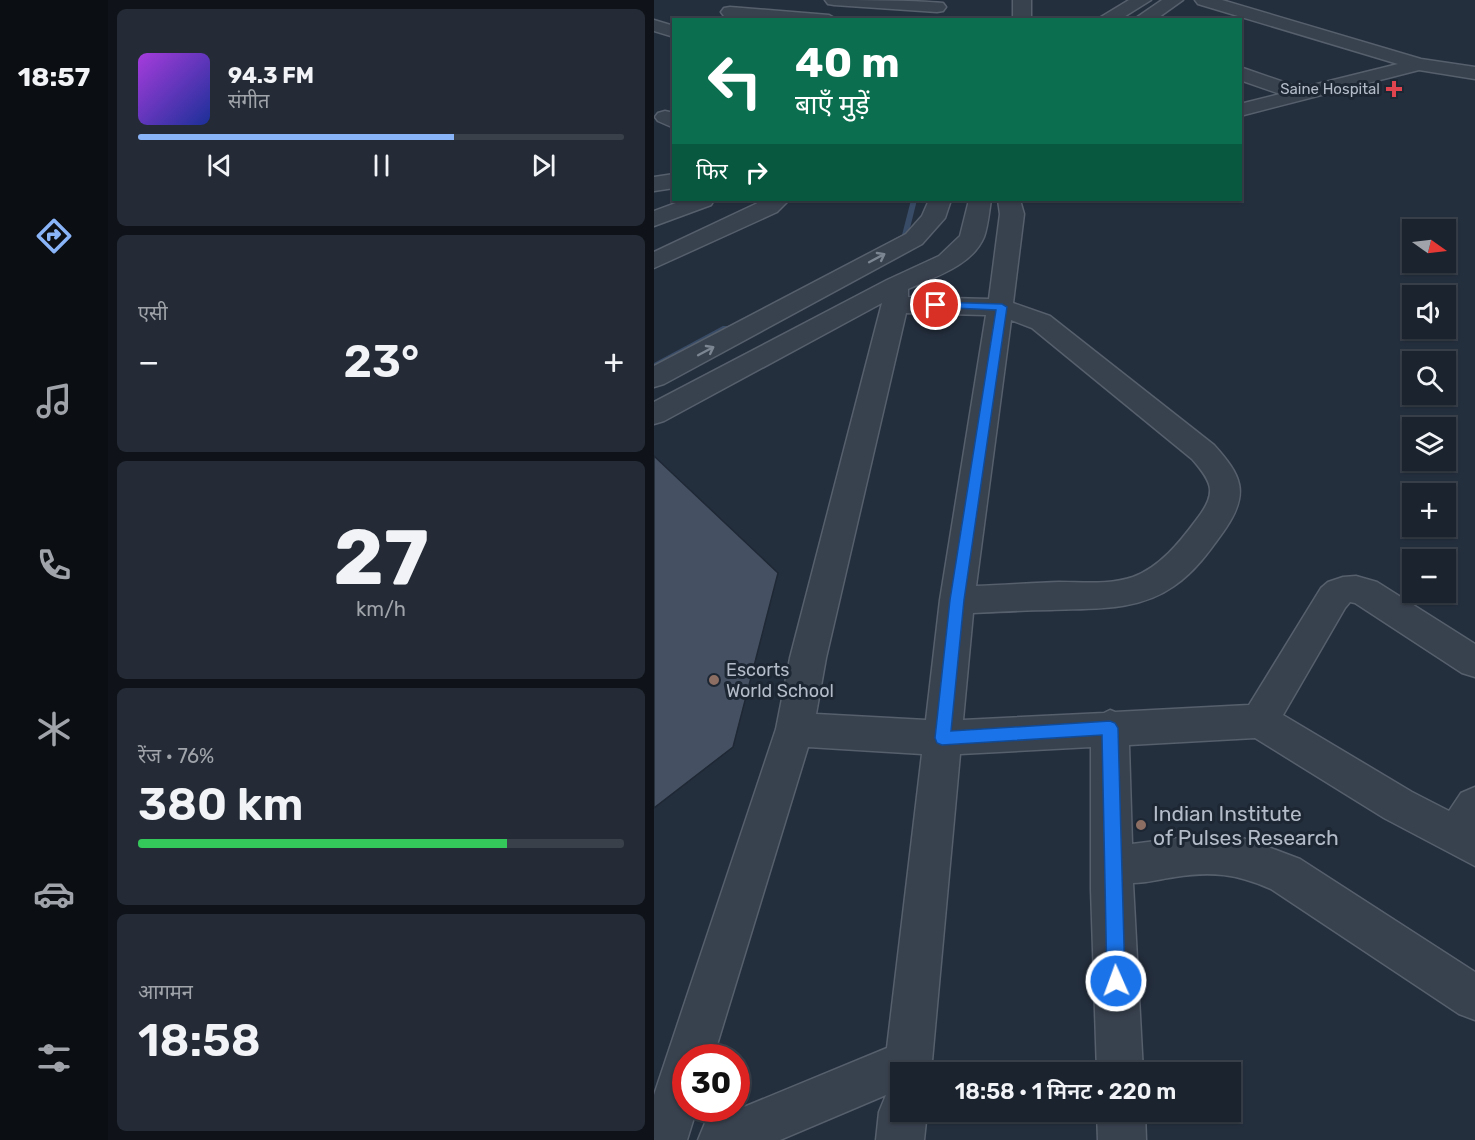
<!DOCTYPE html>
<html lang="hi">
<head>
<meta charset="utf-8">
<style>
	body { margin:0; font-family:Rubik,"Noto Sans Devanagari",sans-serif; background:#242b36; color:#f1f3f6; height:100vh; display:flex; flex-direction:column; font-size:22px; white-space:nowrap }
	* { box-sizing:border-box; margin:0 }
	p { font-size:20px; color:#a0a4aa }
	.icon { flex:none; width:33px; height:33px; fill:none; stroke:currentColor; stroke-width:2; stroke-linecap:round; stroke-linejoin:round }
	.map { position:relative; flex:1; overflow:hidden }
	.details { display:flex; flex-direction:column; gap:9px; padding:9px; background:#0f1319; width:546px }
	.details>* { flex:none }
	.banner { position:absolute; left:18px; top:18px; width:570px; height:183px; border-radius:0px; box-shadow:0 2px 4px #0004,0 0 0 2px #39404a; background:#0b6e4f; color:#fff; overflow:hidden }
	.needle { width:39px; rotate:104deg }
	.controls { position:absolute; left:748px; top:219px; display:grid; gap:12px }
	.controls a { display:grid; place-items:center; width:54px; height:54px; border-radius:0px; background:#1b232e; box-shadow:0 2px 4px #0004,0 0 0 2px #39404a; font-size:30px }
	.speed { position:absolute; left:18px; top:1044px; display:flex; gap:12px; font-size:30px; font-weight:700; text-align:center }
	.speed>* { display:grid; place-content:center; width:78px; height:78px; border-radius:50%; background:#1b232e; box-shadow:0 2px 4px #0004,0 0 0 2px #39404a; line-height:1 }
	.speed .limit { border:9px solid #d22; background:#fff; color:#111 }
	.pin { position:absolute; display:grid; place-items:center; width:51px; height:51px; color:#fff; margin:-26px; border:3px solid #fff; border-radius:50%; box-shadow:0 2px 6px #0007 }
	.me { position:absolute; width:66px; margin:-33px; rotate:358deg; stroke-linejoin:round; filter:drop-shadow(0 0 4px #0008) }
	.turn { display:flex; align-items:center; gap:21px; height:126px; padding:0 24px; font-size:27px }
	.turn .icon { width:78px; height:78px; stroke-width:2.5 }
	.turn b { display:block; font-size:42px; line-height:51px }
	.then { display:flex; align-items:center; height:57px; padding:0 24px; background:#0003; gap:12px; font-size:22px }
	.big { font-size:45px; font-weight:600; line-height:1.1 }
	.details .card { flex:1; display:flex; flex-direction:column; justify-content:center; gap:9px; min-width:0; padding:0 21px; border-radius:9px; background:#242b36 }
	.details .dial { align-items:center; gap:0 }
	.dial b { font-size:78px; line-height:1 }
	.song { display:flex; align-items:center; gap:18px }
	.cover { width:72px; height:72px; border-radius:9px; background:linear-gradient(135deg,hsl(280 70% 55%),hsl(230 70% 35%)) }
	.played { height:6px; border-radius:3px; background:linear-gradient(90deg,#8ab4f8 65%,#39404a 65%) }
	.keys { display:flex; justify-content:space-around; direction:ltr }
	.heat { display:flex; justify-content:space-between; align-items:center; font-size:33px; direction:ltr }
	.charge { height:9px; border-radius:4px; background:linear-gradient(90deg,#34c759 76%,#39404a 0) }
	.trip { position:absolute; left:236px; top:1062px; width:351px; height:60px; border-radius:0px; background:#1b232e; box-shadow:0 2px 4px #0004,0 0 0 2px #39404a; font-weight:600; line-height:60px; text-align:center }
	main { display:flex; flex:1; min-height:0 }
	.dock { display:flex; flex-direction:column; width:108px; justify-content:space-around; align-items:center; background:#0b0e12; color:#a0a4aa }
	.dock .icon { width:42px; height:42px }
	.dock .selected { color:#8ab4f8 }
	.dock b { font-size:27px; color:#f1f3f6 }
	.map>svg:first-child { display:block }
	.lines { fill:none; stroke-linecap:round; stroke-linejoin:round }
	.stream { fill:#394c67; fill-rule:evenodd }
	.building { fill:#455162; stroke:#1f2835; stroke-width:1.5 }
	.minor-casing { stroke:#565f6c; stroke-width:3 }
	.minor { fill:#38414e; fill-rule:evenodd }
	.oneway { stroke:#7c8592 }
	.route { fill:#1a73e8; stroke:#114b97; stroke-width:1.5 }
	.health-dot { fill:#e0444e; stroke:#1d2633; stroke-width:2 }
	.education-dot { fill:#8d6e63; stroke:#1d2633; stroke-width:2 }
	.labels { text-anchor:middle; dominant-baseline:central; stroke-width:6; stroke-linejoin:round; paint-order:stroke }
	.far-poi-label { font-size:15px; fill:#b4bcc9; stroke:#1d2633; text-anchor:end }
	.poi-label { font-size:18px; fill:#b4bcc9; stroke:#1d2633; text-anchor:start }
	.near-poi-label { font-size:21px; fill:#b4bcc9; stroke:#1d2633; text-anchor:start }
</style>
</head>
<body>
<main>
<nav class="dock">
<b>18:57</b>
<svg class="icon selected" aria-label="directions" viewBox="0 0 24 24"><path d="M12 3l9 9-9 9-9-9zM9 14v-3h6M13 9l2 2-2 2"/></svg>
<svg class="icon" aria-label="music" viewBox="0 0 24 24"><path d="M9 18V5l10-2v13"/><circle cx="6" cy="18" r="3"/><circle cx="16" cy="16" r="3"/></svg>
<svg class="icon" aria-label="phone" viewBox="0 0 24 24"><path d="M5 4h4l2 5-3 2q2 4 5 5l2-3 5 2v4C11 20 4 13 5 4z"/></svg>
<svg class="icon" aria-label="climate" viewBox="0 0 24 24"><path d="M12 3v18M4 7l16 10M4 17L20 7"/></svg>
<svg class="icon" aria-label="car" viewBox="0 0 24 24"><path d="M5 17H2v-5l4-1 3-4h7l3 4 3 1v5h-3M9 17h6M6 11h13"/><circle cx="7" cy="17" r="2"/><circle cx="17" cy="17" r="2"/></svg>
<svg class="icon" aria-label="filters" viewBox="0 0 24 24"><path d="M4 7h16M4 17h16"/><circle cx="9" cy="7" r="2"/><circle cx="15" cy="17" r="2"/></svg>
</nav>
<section class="details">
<div class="card">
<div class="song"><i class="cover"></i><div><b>94.3 FM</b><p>संगीत</p></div></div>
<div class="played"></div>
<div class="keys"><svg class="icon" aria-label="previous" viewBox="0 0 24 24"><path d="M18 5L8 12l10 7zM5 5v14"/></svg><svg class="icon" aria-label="pause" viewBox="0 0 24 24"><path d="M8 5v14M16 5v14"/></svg><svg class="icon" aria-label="next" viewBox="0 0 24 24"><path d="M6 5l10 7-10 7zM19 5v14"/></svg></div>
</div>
<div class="card"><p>एसी</p>
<div class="heat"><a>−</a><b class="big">23°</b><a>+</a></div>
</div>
<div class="card dial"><b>27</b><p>km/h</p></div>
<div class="card"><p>रेंज · 76%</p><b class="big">380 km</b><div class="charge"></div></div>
<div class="card"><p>आगमन</p><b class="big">18:58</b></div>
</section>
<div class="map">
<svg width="821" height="1140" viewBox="0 0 821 1140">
	<rect width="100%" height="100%" fill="#242f3e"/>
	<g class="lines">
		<g class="stream">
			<polygon points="257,200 263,200 254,236 244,241 240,241 240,239 248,235"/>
			<polygon points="69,326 75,326 76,328 0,368 0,363"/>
		</g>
	</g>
	<polygon class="building" points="0,456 124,573 79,747 0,808"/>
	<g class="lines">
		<g class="minor-casing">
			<g id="minor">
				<path d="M 171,0 C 208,0 254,0 289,3 L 292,7 L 289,11 L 283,12 L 180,5 L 174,4 Z"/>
				<rect x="359" y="0" width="18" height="20"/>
				<polygon points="475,0 497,0 465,20 442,20"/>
				<polygon points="508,0 529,0 501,20 479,20"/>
				<polygon points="541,0 568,0 767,59 821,67 821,79 765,70 586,116 586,104 626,94 586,80 586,67 647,88 744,64 544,4"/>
				<polygon points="76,7 175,15 184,20 104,20 70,16 67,12 70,8"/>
				<polygon points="0,20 20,26 20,37 0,31"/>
				<polygon points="11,111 20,113 20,128 4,121 1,117 4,113"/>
				<polygon points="20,174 20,188 0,191 0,177"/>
				<polygon points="30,200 60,200 57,205 0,226 0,211"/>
				<polygon points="110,200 135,200 123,212 0,268 0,252"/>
				<polygon points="275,200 297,200 291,218 268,244 10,384 0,387 0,366 252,234 268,216"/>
				<path d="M 315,200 L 337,200 C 335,212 334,226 330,237 C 318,266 280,277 254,289 L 254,297 L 335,299 L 346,214 L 344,200 L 366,200 L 370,214 L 359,303 L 396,316 L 560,445 C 587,475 596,492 572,528 C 557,549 542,571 520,586 C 483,612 439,608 397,610 C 371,610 345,612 319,613 L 309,720 L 450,713 L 456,710 L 461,712 L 595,705 L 667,588 L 674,582 L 689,577 L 702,576 L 723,582 L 821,644 L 821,677 L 808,673 L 701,603 L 696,602 L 691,608 L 629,715 L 758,792 L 795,811 L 807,793 L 821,787 L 821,866 L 730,818 L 601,738 L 475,745 L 478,844 L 557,834 L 582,836 L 601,842 L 646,859 L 821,972 L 821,1020 L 805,1014 L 617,889 C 582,874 558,871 521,877 C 507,879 492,883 479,883 L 489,1072 L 443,1072 L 437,889 L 437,747 L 306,754 L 277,1072 L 246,1072 L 246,1112 L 273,1112 L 270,1140 L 222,1140 L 225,1112 L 232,1095 L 126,1140 L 44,1140 L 51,1123 L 233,1048 L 268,754 L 154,747 L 59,1058 L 32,1058 L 32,1108 L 43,1108 L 33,1140 L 0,1140 L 0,1095 L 122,729 L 136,658 L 228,303 L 10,421 L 0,424 L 0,402 L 233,280 L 285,256 L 306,236 ZM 252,313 L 332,315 L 286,600 L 272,720 L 162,714 L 172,658 ZM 357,320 L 378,328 L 538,459 C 559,483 563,493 543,519 C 526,542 506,567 479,577 C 456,585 429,582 405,582 C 377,583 350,585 322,586 Z"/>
				<polygon points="443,1112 491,1112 492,1140 444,1140"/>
			</g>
		</g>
		<use href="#minor" class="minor"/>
	</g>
	<defs><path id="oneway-shaft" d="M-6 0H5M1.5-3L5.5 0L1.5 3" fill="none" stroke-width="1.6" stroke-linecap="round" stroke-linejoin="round" transform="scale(1.5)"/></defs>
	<g class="oneway">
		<use href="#oneway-shaft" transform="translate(223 258) rotate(-28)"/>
		<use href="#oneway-shaft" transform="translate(52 351) rotate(-28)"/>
	</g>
	<polygon class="route" points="282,302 348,304 353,307 310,600 297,731 456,721 461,723 464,728 471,981 468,987 462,990 456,987 453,981 448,735 288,745 283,743 281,738 296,600 342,310 278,307 277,305"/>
	<path class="health-dot" d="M737 80h6v6h6v6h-6v6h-6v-6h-6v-6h6z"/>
	<g class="education-dot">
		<circle cx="60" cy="680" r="6"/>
		<circle cx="487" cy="825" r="6"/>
	</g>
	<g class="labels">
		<g class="far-poi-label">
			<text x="726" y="89">Saine Hospital</text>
		</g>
		<g class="poi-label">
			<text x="72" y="670">Escorts<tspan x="72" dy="21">World School</tspan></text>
		</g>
		<g class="near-poi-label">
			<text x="499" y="813">Indian Institute<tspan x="499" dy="24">of Pulses Research</tspan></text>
		</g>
	</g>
</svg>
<div class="controls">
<a><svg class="needle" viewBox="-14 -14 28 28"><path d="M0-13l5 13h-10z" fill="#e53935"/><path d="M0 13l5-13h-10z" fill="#a0a4aa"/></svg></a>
<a><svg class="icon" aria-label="sound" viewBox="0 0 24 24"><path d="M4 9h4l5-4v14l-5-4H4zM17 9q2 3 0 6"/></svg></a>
<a><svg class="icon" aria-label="search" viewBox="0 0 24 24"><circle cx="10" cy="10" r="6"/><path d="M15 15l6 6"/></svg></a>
<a><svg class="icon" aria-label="layers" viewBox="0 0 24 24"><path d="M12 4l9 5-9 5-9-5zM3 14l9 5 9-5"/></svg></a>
<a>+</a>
<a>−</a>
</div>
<div class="speed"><div class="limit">30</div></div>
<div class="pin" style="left:282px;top:305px;background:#d93025"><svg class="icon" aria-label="arrive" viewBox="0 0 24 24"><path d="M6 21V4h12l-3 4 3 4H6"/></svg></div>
<svg class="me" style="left:462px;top:981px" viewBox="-20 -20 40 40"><circle r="17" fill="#1a73e8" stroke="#fff" stroke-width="3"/><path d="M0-11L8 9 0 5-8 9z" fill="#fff"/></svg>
<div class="trip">18:58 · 1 मिनट · 220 m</div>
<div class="banner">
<div class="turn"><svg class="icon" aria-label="left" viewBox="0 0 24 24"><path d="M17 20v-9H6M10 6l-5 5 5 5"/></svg><div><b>40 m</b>बाएँ मुड़ें</div></div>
<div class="then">फिर<svg class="icon" aria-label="right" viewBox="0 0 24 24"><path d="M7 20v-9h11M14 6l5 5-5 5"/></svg></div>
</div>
</div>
</main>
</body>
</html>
